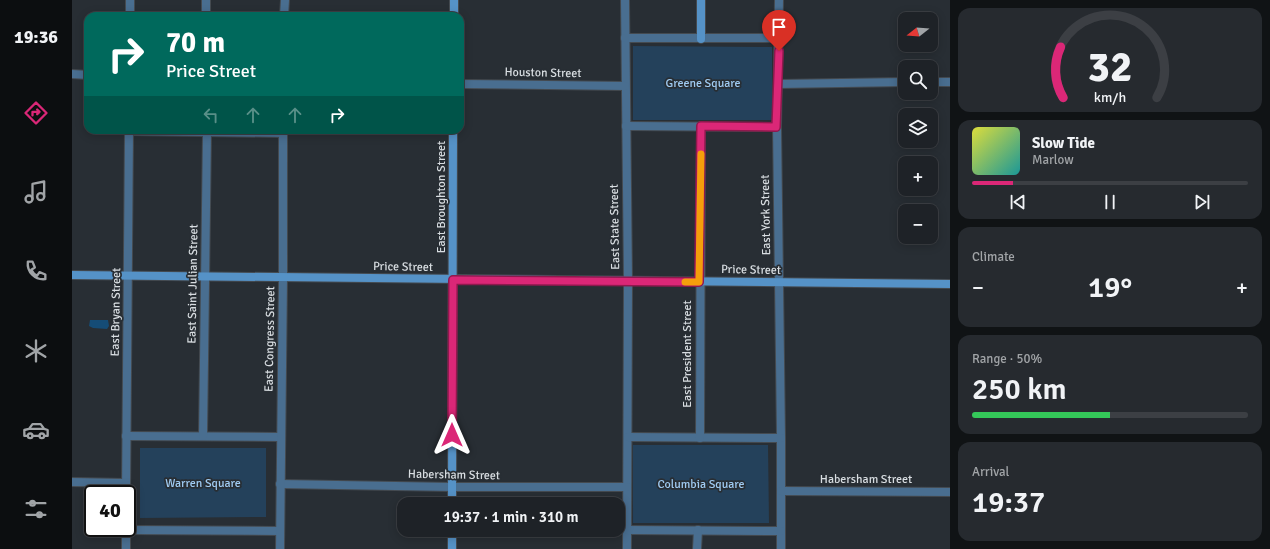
<!DOCTYPE html>
<html lang="en">
<head>
<meta charset="utf-8">
<style>
	body { margin:0; font-family:Signika,sans-serif; background:#262a2f; color:#f1f3f6; height:100vh; display:flex; flex-direction:column; font-size:15px; white-space:nowrap }
	* { box-sizing:border-box; margin:0 }
	p { font-size:13px; color:#a1a4a7 }
	.icon { flex:none; width:22px; height:22px; fill:none; stroke:currentColor; stroke-width:2; stroke-linecap:round; stroke-linejoin:round }
	.map { position:relative; flex:1; overflow:hidden }
	.drawer { display:flex; flex-direction:column; gap:8px; padding:8px; background:#101315; width:320px }
	.drawer>* { flex:none }
	.top-card { position:absolute; left:12px; top:12px; width:380px; height:122px; border-radius:12px; box-shadow:0 2px 10px #0003,0 0 0 1px #3c3f44; background:#00695c; color:#fff; overflow:hidden }
	.needle { width:26px; rotate:253deg }
	.buttons { position:absolute; left:826px; top:12px; display:grid; gap:8px }
	.buttons a { display:grid; place-items:center; width:40px; height:40px; border-radius:8px; background:#1e2227; box-shadow:0 2px 10px #0003,0 0 0 1px #3c3f44; font-size:20px }
	.speed { position:absolute; left:12px; top:485px; display:flex; gap:8px; font-size:20px; font-weight:700; text-align:center }
	.speed>* { display:grid; place-content:center; width:52px; height:52px; border-radius:50%; background:#1e2227; box-shadow:0 2px 10px #0003,0 0 0 1px #3c3f44; line-height:1 }
	.speed .limit { border:2px solid #111; border-radius:6px; background:#fff; color:#111 }
	.pin { position:absolute; display:grid; place-items:center; width:34px; height:34px; color:#fff; margin:-41px -17px; border-radius:50% 50% 50% 0; rotate:-45deg; box-shadow:0 0 4px #0007 }
	.pin .icon { rotate:45deg }
	.me { position:absolute; width:44px; margin:-22px; rotate:0deg; stroke-linejoin:round; filter:drop-shadow(0 0 3px #0008) }
	.turn { display:flex; align-items:center; gap:14px; height:84px; padding:0 16px; font-size:18px }
	.turn .icon { width:52px; height:52px; stroke-width:2.5 }
	.turn b { display:block; font-size:28px; line-height:34px }
	.lanes { display:flex; align-items:center; height:38px; padding:0 16px; background:#0003; justify-content:center; gap:20px; direction:ltr }
	.lanes .off { opacity:.35 }
	.big { font-size:30px; font-weight:600; line-height:1.1 }
	.drawer .tile { flex:1; display:flex; flex-direction:column; justify-content:center; gap:6px; min-width:0; padding:0 14px; border-radius:12px; background:#262a2f }
	.drawer .dial { align-items:center; gap:0 }
	.dial svg { height:104px; overflow:visible; fill:none; stroke:#3c3f44; stroke-width:7; stroke-linecap:round; text-anchor:middle }
	.dial text { fill:#f1f3f6; stroke:none }
	.song { display:flex; align-items:center; gap:12px }
	.cover { width:48px; height:48px; border-radius:6px; background:linear-gradient(135deg,hsl(60 70% 55%),hsl(180 70% 35%)) }
	.played { height:4px; border-radius:2px; background:linear-gradient(90deg,#db2777 15%,#3c3f44 15%) }
	.keys { display:flex; justify-content:space-around; direction:ltr }
	.heat { display:flex; justify-content:space-between; align-items:center; font-size:22px; direction:ltr }
	.charge { height:6px; border-radius:3px; background:linear-gradient(90deg,#34c759 50%,#3c3f44 0) }
	.trip { position:absolute; left:325px; top:497px; width:228px; height:40px; border-radius:12px; background:#1e2227; box-shadow:0 2px 10px #0003,0 0 0 1px #3c3f44; font-weight:600; line-height:40px; text-align:center }
	main { display:flex; flex:1; min-height:0 }
	.tabs { display:flex; flex-direction:column; width:72px; justify-content:space-around; align-items:center; background:#0c0e10; color:#a1a4a7 }
	.tabs .icon { width:28px; height:28px }
	.tabs .on { color:#db2777 }
	.tabs b { font-size:18px; color:#f1f3f6 }
	.map>svg:first-child { display:block }
	.green { fill:#24415b }
	.water { fill:#154c76 }
	.lines { fill:none; stroke-linecap:round; stroke-linejoin:round }
	.street-casing { stroke:#444a50; stroke-width:10 }
	.secondary-casing { stroke:#444a50; stroke-width:10 }
	.street { stroke:#496e90; stroke-width:8 }
	.secondary { stroke:#5592c7; stroke-width:8 }
	.route-casing { stroke:#8e194d; stroke-width:10 }
	.route { stroke:#db2777; stroke-width:7 }
	.slow { stroke:#f59e0b; stroke-width:7 }
	.labels { text-anchor:middle; dominant-baseline:central; stroke-width:3.5; stroke-linejoin:round; paint-order:stroke }
	.street-label { font-size:12px; fill:#d8dde1; stroke:#282e34 }
	.park-label { font-size:12px; fill:#a0cbf2; stroke:#282e34 }
</style>
</head>
<body>
<main>
<nav class="tabs">
<b>19:36</b>
<svg class="icon on" aria-label="directions" viewBox="0 0 24 24"><path d="M12 3l9 9-9 9-9-9zM9 14v-3h6M13 9l2 2-2 2"/></svg>
<svg class="icon" aria-label="music" viewBox="0 0 24 24"><path d="M9 18V5l10-2v13"/><circle cx="6" cy="18" r="3"/><circle cx="16" cy="16" r="3"/></svg>
<svg class="icon" aria-label="phone" viewBox="0 0 24 24"><path d="M5 4h4l2 5-3 2q2 4 5 5l2-3 5 2v4C11 20 4 13 5 4z"/></svg>
<svg class="icon" aria-label="climate" viewBox="0 0 24 24"><path d="M12 3v18M4 7l16 10M4 17L20 7"/></svg>
<svg class="icon" aria-label="car" viewBox="0 0 24 24"><path d="M5 17H2v-5l4-1 3-4h7l3 4 3 1v5h-3M9 17h6M6 11h13"/><circle cx="7" cy="17" r="2"/><circle cx="17" cy="17" r="2"/></svg>
<svg class="icon" aria-label="filters" viewBox="0 0 24 24"><path d="M4 7h16M4 17h16"/><circle cx="9" cy="7" r="2"/><circle cx="15" cy="17" r="2"/></svg>
</nav>
<div class="map">
<svg width="878" height="549" viewBox="0 0 878 549">
	<rect width="100%" height="100%" fill="#282e34"/>
	<g class="green">
		<polygon points="561,46 700,47 700,120 561,120"/>
		<polygon points="561,445 696,445 697,523 561,523"/>
		<polygon points="68,448 194,448 194,517 68,518"/>
	</g>
	<polygon class="water" points="18,320 36,320 37,326 35,329 21,328 17,326"/>
	<g class="lines">
		<g class="street-casing">
			<g id="street">
				<polyline points="553,0 556,281 555,549"/>
				<polyline points="707,0 705,127 709,438 709,549"/>
				<polyline points="58,16 58,0"/>
				<polyline points="134,16 134,0"/>
				<polyline points="212,16 213,0"/>
				<polyline points="553,38 707,38"/>
				<polyline points="0,74 16,75"/>
				<polyline points="859,82 878,82"/>
				<polyline points="388,84 553,86"/>
				<polyline points="706,84 833,82"/>
				<polyline points="554,126 705,127"/>
				<polyline points="57,131 211,133"/>
				<polyline points="54,436 208,437"/>
				<polyline points="131,436 135,132"/>
				<polyline points="556,437 709,438"/>
				<polyline points="628,438 629,126"/>
				<polyline points="0,482 54,483"/>
				<polyline points="208,484 380,487 555,487"/>
				<polyline points="709,491 878,492"/>
				<polyline points="54,494 57,130"/>
				<polyline points="54,530 208,531"/>
				<polyline points="555,530 709,531"/>
				<polyline points="54,549 54,528"/>
				<polyline points="208,549 211,278 211,130"/>
				<polyline points="625,549 626,530"/>
			</g>
		</g>
		<g class="secondary-casing">
			<g id="secondary">
				<polyline points="629,0 629,39"/>
				<polyline points="382,16 382,0"/>
				<polyline points="0,275 878,284"/>
				<polyline points="380,504 381,130"/>
				<polyline points="380,549 380,530"/>
			</g>
		</g>
		<use href="#street" class="street"/>
		<use href="#secondary" class="secondary"/>
	</g>
	<g class="lines">
		<g class="route-casing">
			<polyline id="route" points="380,435 381,280 627,282 629,126 704,127 707,51"/>
		</g>
		<use href="#route" class="route"/>
		<polyline class="slow" points="613,282 627,282 629,154"/>
	</g>
	<g class="labels">
		<g class="street-label">
			<text transform="translate(471 73) rotate(1)">Houston Street</text>
			<text transform="translate(369 197) rotate(-90)">East Broughton Street</text>
			<text transform="translate(694 215) rotate(-91)">East York Street</text>
			<text transform="translate(543 227) rotate(-91)">East State Street</text>
			<text transform="translate(331 267) rotate(1)">Price Street</text>
			<text transform="translate(679 270) rotate(1)">Price Street</text>
			<text transform="translate(121 284) rotate(-89)">East Saint Julian Street</text>
			<text transform="translate(44 312) rotate(-89)">East Bryan Street</text>
			<text transform="translate(198 339) rotate(-89)">East Congress Street</text>
			<text transform="translate(615 354) rotate(-90)">East President Street</text>
			<text transform="translate(382 475) rotate(1)">Habersham Street</text>
			<text x="794" y="479">Habersham Street</text>
		</g>
		<g class="park-label">
			<text x="631" y="83">Greene Square</text>
			<text x="131" y="483">Warren Square</text>
			<text x="629" y="484">Columbia Square</text>
		</g>
	</g>
</svg>
<div class="buttons">
<a><svg class="needle" viewBox="-14 -14 28 28"><path d="M0-13l5 13h-10z" fill="#e53935"/><path d="M0 13l5-13h-10z" fill="#a1a4a7"/></svg></a>
<a><svg class="icon" aria-label="search" viewBox="0 0 24 24"><circle cx="10" cy="10" r="6"/><path d="M15 15l6 6"/></svg></a>
<a><svg class="icon" aria-label="layers" viewBox="0 0 24 24"><path d="M12 4l9 5-9 5-9-5zM3 14l9 5 9-5"/></svg></a>
<a>+</a>
<a>−</a>
</div>
<div class="speed"><div class="limit">40</div></div>
<div class="pin" style="left:707px;top:51px;background:#d93025"><svg class="icon" aria-label="arrive" viewBox="0 0 24 24"><path d="M6 21V4h12l-3 4 3 4H6"/></svg></div>
<svg class="me" style="left:380px;top:435px" viewBox="-20 -20 40 40"><path d="M0-17L14 15 0 8-14 15z" fill="#db2777" stroke="#fff" stroke-width="4"/></svg>
<div class="trip">19:37 · 1 min · 310 m</div>
<div class="top-card">
<div class="turn"><svg class="icon" aria-label="right" viewBox="0 0 24 24"><path d="M7 20v-9h11M14 6l5 5-5 5"/></svg><div><b>70 m</b>Price Street</div></div>
<div class="lanes"><svg class="icon off" aria-label="left" viewBox="0 0 24 24"><path d="M17 20v-9H6M10 6l-5 5 5 5"/></svg><svg class="icon off" aria-label="ahead" viewBox="0 0 24 24"><path d="M12 20V5M6 11l6-6 6 6"/></svg><svg class="icon off" aria-label="ahead" viewBox="0 0 24 24"><path d="M12 20V5M6 11l6-6 6 6"/></svg><svg class="icon" aria-label="right" viewBox="0 0 24 24"><path d="M7 20v-9h11M14 6l5 5-5 5"/></svg></div>
</div>
</div>
<section class="drawer">
<div class="tile dial"><svg viewBox="0 0 100 80">
<path d="M14 69A42 42 0 1 1 86 69"/>
<path d="M14 69A42 42 0 0 1 12 30" stroke="#db2777"/>
<text x="50" y="56" font-size="32" font-weight="700">32</text>
<text x="50" y="72" font-size="11">km/h</text>
</svg></div>
<div class="tile">
<div class="song"><i class="cover"></i><div><b>Slow Tide</b><p>Marlow</p></div></div>
<div class="played"></div>
<div class="keys"><svg class="icon" aria-label="previous" viewBox="0 0 24 24"><path d="M18 5L8 12l10 7zM5 5v14"/></svg><svg class="icon" aria-label="pause" viewBox="0 0 24 24"><path d="M8 5v14M16 5v14"/></svg><svg class="icon" aria-label="next" viewBox="0 0 24 24"><path d="M6 5l10 7-10 7zM19 5v14"/></svg></div>
</div>
<div class="tile"><p>Climate</p>
<div class="heat"><a>−</a><b class="big">19°</b><a>+</a></div>
</div>
<div class="tile"><p>Range · 50%</p><b class="big">250 km</b><div class="charge"></div></div>
<div class="tile"><p>Arrival</p><b class="big">19:37</b></div>
</section>
</main>
</body>
</html>
